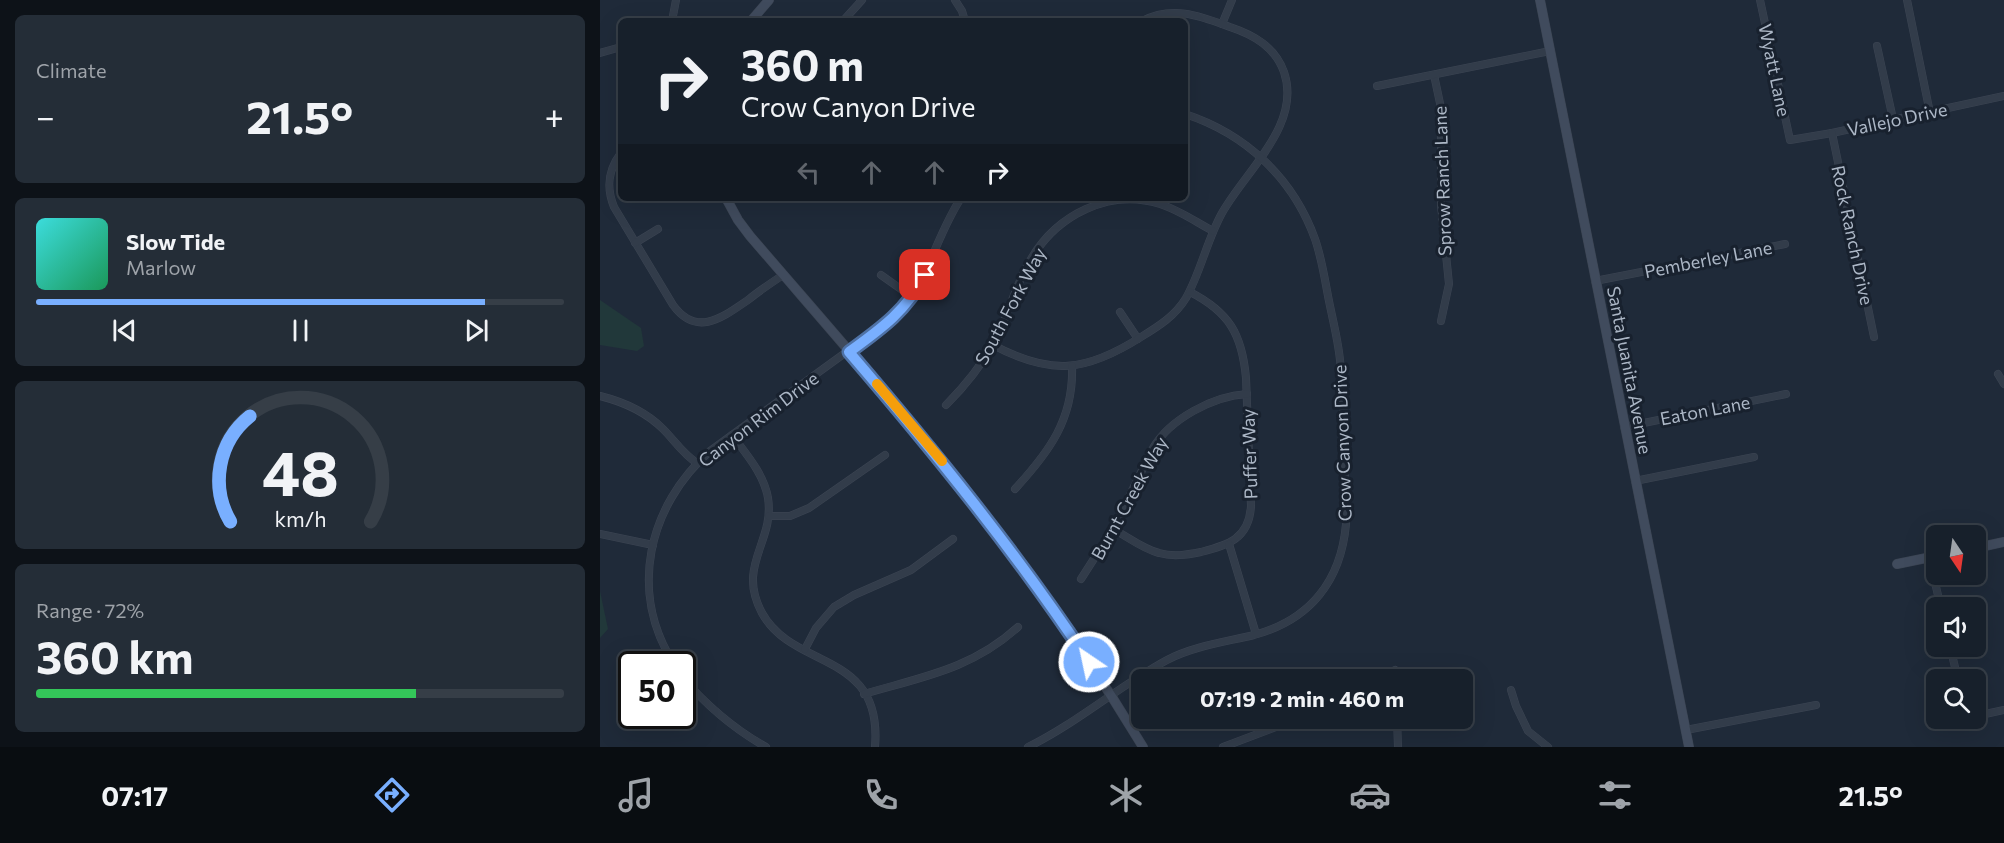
<!DOCTYPE html>
<html lang="en">
<head>
<meta charset="utf-8">
<style>
	body { margin:0; font-family:Commissioner,sans-serif; background:#242d37; color:#f1f3f6; height:100vh; display:flex; flex-direction:column; font-size:22px; white-space:nowrap }
	* { box-sizing:border-box; margin:0 }
	p { font-size:20px; color:#9ea3a9 }
	.icon { flex:none; width:33px; height:33px; fill:none; stroke:currentColor; stroke-width:2; stroke-linecap:round; stroke-linejoin:round }
	.map { position:relative; flex:1; overflow:hidden }
	.side { display:flex; flex-direction:column; gap:15px; padding:15px; background:#0d1218; width:600px }
	.side>* { flex:none }
	.guide { position:absolute; left:18px; top:18px; width:570px; height:183px; border-radius:9px; box-shadow:0 6px 24px #0002,0 0 0 2px #363e47; background:#17202b; color:#f1f3f6; overflow:hidden }
	.needle { width:39px; rotate:167deg }
	.buttons { position:absolute; left:1326px; top:525px; display:grid; gap:12px }
	.buttons a { display:grid; place-items:center; width:60px; height:60px; border-radius:9px; background:#17202b; box-shadow:0 6px 24px #0002,0 0 0 2px #363e47; font-size:30px }
	.speed { position:absolute; left:18px; top:651px; display:flex; gap:12px; font-size:30px; font-weight:700; text-align:center }
	.speed>* { display:grid; place-content:center; width:78px; height:78px; border-radius:50%; background:#17202b; box-shadow:0 6px 24px #0002,0 0 0 2px #363e47; line-height:1 }
	.speed .limit { border:3px solid #111; border-radius:9px; background:#fff; color:#111 }
	.pin { position:absolute; display:grid; place-items:center; width:51px; height:51px; color:#fff; margin:-26px; border-radius:12px; box-shadow:0 3px 9px #0006 }
	.me { position:absolute; width:66px; margin:-33px; rotate:326deg; stroke-linejoin:round; filter:drop-shadow(0 0 4px #0008) }
	.turn { display:flex; align-items:center; gap:21px; height:126px; padding:0 24px; font-size:27px }
	.turn .icon { width:78px; height:78px; stroke-width:2.5 }
	.turn b { display:block; font-size:42px; line-height:51px }
	.lanes { display:flex; align-items:center; height:57px; padding:0 24px; background:#0003; justify-content:center; gap:30px; direction:ltr }
	.lanes .off { opacity:.35 }
	.big { font-size:45px; font-weight:700; line-height:1.1 }
	.side .tile { flex:1; display:flex; flex-direction:column; justify-content:center; gap:9px; min-width:0; padding:0 21px; border-radius:9px; background:#242d37 }
	.side .dial { align-items:center; gap:0 }
	.dial svg { height:156px; overflow:visible; fill:none; stroke:#363e47; stroke-width:7; stroke-linecap:round; text-anchor:middle }
	.dial text { fill:#f1f3f6; stroke:none }
	.song { display:flex; align-items:center; gap:18px }
	.cover { width:72px; height:72px; border-radius:9px; background:linear-gradient(135deg,hsl(180 70% 55%),hsl(150 70% 35%)) }
	.played { height:6px; border-radius:3px; background:linear-gradient(90deg,#79afff 85%,#363e47 85%) }
	.keys { display:flex; justify-content:space-around; direction:ltr }
	.heat { display:flex; justify-content:space-between; align-items:center; font-size:33px; direction:ltr }
	.charge { height:9px; border-radius:4px; background:linear-gradient(90deg,#34c759 72%,#363e47 0) }
	.trip { position:absolute; left:531px; top:669px; width:342px; height:60px; border-radius:9px; background:#17202b; box-shadow:0 6px 24px #0002,0 0 0 2px #363e47; font-weight:700; line-height:60px; text-align:center }
	.dock { display:flex; height:96px; justify-content:space-around; align-items:center; background:#090d11; color:#9ea3a9 }
	.dock .icon { width:42px; height:42px }
	.dock .current { color:#79afff }
	.dock b { font-size:27px; color:#f1f3f6 }
	main { display:flex; flex:1; min-height:0 }
	.map>svg:first-child { display:block }
	.green { fill:#21383a }
	.lines { fill:none; stroke-linecap:round; stroke-linejoin:round }
	.street-casing { stroke:#3c4553; stroke-width:8 }
	.secondary-casing { stroke:#3c4553; stroke-width:10 }
	.street { stroke:#323c4a; stroke-width:7 }
	.secondary { stroke:#404b5d; stroke-width:9 }
	.route-casing { stroke:#4f72a6; stroke-width:15 }
	.route { stroke:#79afff; stroke-width:10 }
	.slow { stroke:#f59e0b; stroke-width:10 }
	.labels { text-anchor:middle; dominant-baseline:central; stroke-width:6; stroke-linejoin:round; paint-order:stroke }
	.street-label { font-size:18px; fill:#acb7c6; stroke:#18212e }
</style>
</head>
<body>
<main>
<section class="side">
<div class="tile"><p>Climate</p>
<div class="heat"><a>−</a><b class="big">21.5°</b><a>+</a></div>
</div>
<div class="tile">
<div class="song"><i class="cover"></i><div><b>Slow Tide</b><p>Marlow</p></div></div>
<div class="played"></div>
<div class="keys"><svg class="icon" aria-label="previous" viewBox="0 0 24 24"><path d="M18 5L8 12l10 7zM5 5v14"/></svg><svg class="icon" aria-label="pause" viewBox="0 0 24 24"><path d="M8 5v14M16 5v14"/></svg><svg class="icon" aria-label="next" viewBox="0 0 24 24"><path d="M6 5l10 7-10 7zM19 5v14"/></svg></div>
</div>
<div class="tile dial"><svg viewBox="0 0 100 80">
<path d="M14 69A42 42 0 1 1 86 69"/>
<path d="M14 69A42 42 0 0 1 24 15" stroke="#79afff"/>
<text x="50" y="56" font-size="32" font-weight="700">48</text>
<text x="50" y="72" font-size="11">km/h</text>
</svg></div>
<div class="tile"><p>Range · 72%</p><b class="big">360 km</b><div class="charge"></div></div>
</section>
<div class="map">
<svg width="1404" height="747" viewBox="0 0 1404 747">
	<rect width="100%" height="100%" fill="#1f2a39"/>
	<g class="green">
		<polygon points="0,300 41,328 44,346 37,351 0,345"/>
		<polygon points="0,591 8,629 0,638"/>
	</g>
	<g class="lines">
		<g class="street-casing">
			<g id="street">
				<polyline points="355,0 362,11 365,21"/>
				<polyline points="1160,0 1190,140 1232,133 1404,96"/>
				<polyline points="1307,0 1330,113"/>
				<polyline points="72,21 76,0"/>
				<polyline points="243,21 262,0"/>
				<polyline points="622,24 632,0"/>
				<polyline points="1277,46 1293,119"/>
				<polyline points="0,53 21,47"/>
				<polyline points="834,75 841,108 841,205 849,284 841,321"/>
				<polyline points="777,86 950,51"/>
				<polyline points="1232,133 1274,337"/>
				<path d="M 21,153 C 8,170 6,187 14,207 L 73,305 C 97,338 123,317 148,300 C 159,291 171,283 183,275"/>
				<polyline points="35,243 58,229"/>
				<polyline points="281,275 312,297"/>
				<polyline points="995,281 1185,244"/>
				<polyline points="520,312 538,339"/>
				<path d="M 393,345 C 451,376 486,372 541,337 C 559,326 575,316 586,298 C 601,271 607,240 622,213 C 646,170 702,125 684,72 C 675,47 654,35 630,27 C 600,16 573,5 542,21"/>
				<polyline points="1398,374 1404,384"/>
				<path d="M 0,396 C 24,402 46,412 63,429 C 75,441 83,454 97,463"/>
				<path d="M 346,405 C 365,386 381,366 394,343 C 408,316 415,285 431,259 C 457,215 509,188 560,204 C 579,210 596,222 613,231"/>
				<polyline points="1024,427 1186,394"/>
				<path d="M 132,435 C 146,454 164,474 168,498 C 175,542 136,565 162,613 C 194,671 283,650 275,747"/>
				<polyline points="1035,481 1154,457"/>
				<path d="M 415,489 C 449,452 474,419 472,366"/>
				<polyline points="169,516 190,516 209,508 285,455"/>
				<path d="M 513,529 C 528,537 543,549 559,553 C 573,557 586,555 601,552 C 628,545 649,539 651,506 L 646,378 C 642,334 629,312 590,292"/>
				<polyline points="0,534 53,545"/>
				<polyline points="629,544 656,634"/>
				<polyline points="1329,557 1341,608"/>
				<path d="M 481,579 L 513,529 L 553,448 C 570,419 613,396 647,394"/>
				<polyline points="1350,646 1358,680"/>
				<polyline points="205,649 216,628 234,607 254,595 311,570 353,539"/>
				<path d="M 74,664 C 28,592 48,506 110,451 L 296,316 C 328,282 336,236 361,198"/>
				<path d="M 82,677 C 106,705 134,729 166,747"/>
				<polyline points="777,680 795,670 796,680"/>
				<polyline points="911,690 916,706 928,731 948,747"/>
				<path d="M 264,694 C 322,677 372,669 418,627"/>
				<polyline points="24,696 32,692"/>
				<polyline points="1376,716 1404,710"/>
				<polyline points="797,718 798,747"/>
				<polyline points="1086,730 1216,705"/>
				<path d="M 428,747 C 477,723 519,686 567,660 C 594,646 625,642 654,635 C 710,620 741,581 746,524 C 744,470 746,414 740,360 C 738,340 733,321 729,301 C 725,281 722,259 715,239 C 693,178 646,134 585,114"/>
				<polyline points="623,747 700,718"/>
			</g>
		</g>
		<g class="secondary-casing">
			<g id="secondary">
				<polyline points="940,0 1089,747"/>
				<polyline points="151,21 169,0"/>
				<path d="M 126,198 L 138,220 L 150,236 C 217,314 285,391 350,471 C 420,559 485,651 543,747"/>
				<polyline points="1376,548 1404,542"/>
				<polyline points="1297,564 1336,556"/>
			</g>
		</g>
		<use href="#street" class="street"/>
		<use href="#secondary" class="secondary"/>
	</g>
	<g class="lines">
		<g class="route-casing">
			<path id="route" d="M 325,275 C 306,311 282,328 249,352 C 334,451 416,552 489,662"/>
		</g>
		<use href="#route" class="route"/>
		<polyline class="slow" points="277,384 342,461"/>
	</g>
	<g class="labels">
		<g class="street-label">
			<text transform="translate(1175 70) rotate(78)">Wyatt Lane</text>
			<text transform="translate(1297 119) rotate(-12)">Vallejo Drive</text>
			<text transform="translate(842 181) rotate(-92)">Sprow Ranch Lane</text>
			<text transform="translate(1253 235) rotate(78)">Rock Ranch Drive</text>
			<text transform="translate(1108 259) rotate(-11)">Pemberley Lane</text>
			<text transform="translate(410 306) rotate(-62)">South Fork Way</text>
			<text transform="translate(1030 370) rotate(79)">Santa Juanita Avenue</text>
			<text transform="translate(1105 410) rotate(-11)">Eaton Lane</text>
			<text transform="translate(158 419) rotate(-37)">Canyon Rim Drive</text>
			<text transform="translate(742 443) rotate(-92)">Crow Canyon Drive</text>
			<text transform="translate(649 454) rotate(-92)">Puffer Way</text>
			<text transform="translate(529 498) rotate(-61)">Burnt Creek Way</text>
		</g>
	</g>
</svg>
<div class="buttons">
<a><svg class="needle" viewBox="-14 -14 28 28"><path d="M0-13l5 13h-10z" fill="#e53935"/><path d="M0 13l5-13h-10z" fill="#9ea3a9"/></svg></a>
<a><svg class="icon" aria-label="sound" viewBox="0 0 24 24"><path d="M4 9h4l5-4v14l-5-4H4zM17 9q2 3 0 6"/></svg></a>
<a><svg class="icon" aria-label="search" viewBox="0 0 24 24"><circle cx="10" cy="10" r="6"/><path d="M15 15l6 6"/></svg></a>
</div>
<div class="speed"><div class="limit">50</div></div>
<div class="pin" style="left:325px;top:275px;background:#d93025"><svg class="icon" aria-label="arrive" viewBox="0 0 24 24"><path d="M6 21V4h12l-3 4 3 4H6"/></svg></div>
<svg class="me" style="left:489px;top:662px" viewBox="-20 -20 40 40"><circle r="17" fill="#79afff" stroke="#fff" stroke-width="3"/><path d="M0-11L8 9 0 5-8 9z" fill="#fff"/></svg>
<div class="trip">07:19 · 2 min · 460 m</div>
<div class="guide">
<div class="turn"><svg class="icon" aria-label="right" viewBox="0 0 24 24"><path d="M7 20v-9h11M14 6l5 5-5 5"/></svg><div><b>360 m</b>Crow Canyon Drive</div></div>
<div class="lanes"><svg class="icon off" aria-label="left" viewBox="0 0 24 24"><path d="M17 20v-9H6M10 6l-5 5 5 5"/></svg><svg class="icon off" aria-label="ahead" viewBox="0 0 24 24"><path d="M12 20V5M6 11l6-6 6 6"/></svg><svg class="icon off" aria-label="ahead" viewBox="0 0 24 24"><path d="M12 20V5M6 11l6-6 6 6"/></svg><svg class="icon" aria-label="right" viewBox="0 0 24 24"><path d="M7 20v-9h11M14 6l5 5-5 5"/></svg></div>
</div>
</div>
</main>
<nav class="dock">
<b>07:17</b>
<svg class="icon current" aria-label="directions" viewBox="0 0 24 24"><path d="M12 3l9 9-9 9-9-9zM9 14v-3h6M13 9l2 2-2 2"/></svg>
<svg class="icon" aria-label="music" viewBox="0 0 24 24"><path d="M9 18V5l10-2v13"/><circle cx="6" cy="18" r="3"/><circle cx="16" cy="16" r="3"/></svg>
<svg class="icon" aria-label="phone" viewBox="0 0 24 24"><path d="M5 4h4l2 5-3 2q2 4 5 5l2-3 5 2v4C11 20 4 13 5 4z"/></svg>
<svg class="icon" aria-label="climate" viewBox="0 0 24 24"><path d="M12 3v18M4 7l16 10M4 17L20 7"/></svg>
<svg class="icon" aria-label="car" viewBox="0 0 24 24"><path d="M5 17H2v-5l4-1 3-4h7l3 4 3 1v5h-3M9 17h6M6 11h13"/><circle cx="7" cy="17" r="2"/><circle cx="17" cy="17" r="2"/></svg>
<svg class="icon" aria-label="filters" viewBox="0 0 24 24"><path d="M4 7h16M4 17h16"/><circle cx="9" cy="7" r="2"/><circle cx="15" cy="17" r="2"/></svg>
<b>21.5°</b>
</nav>
</body>
</html>
